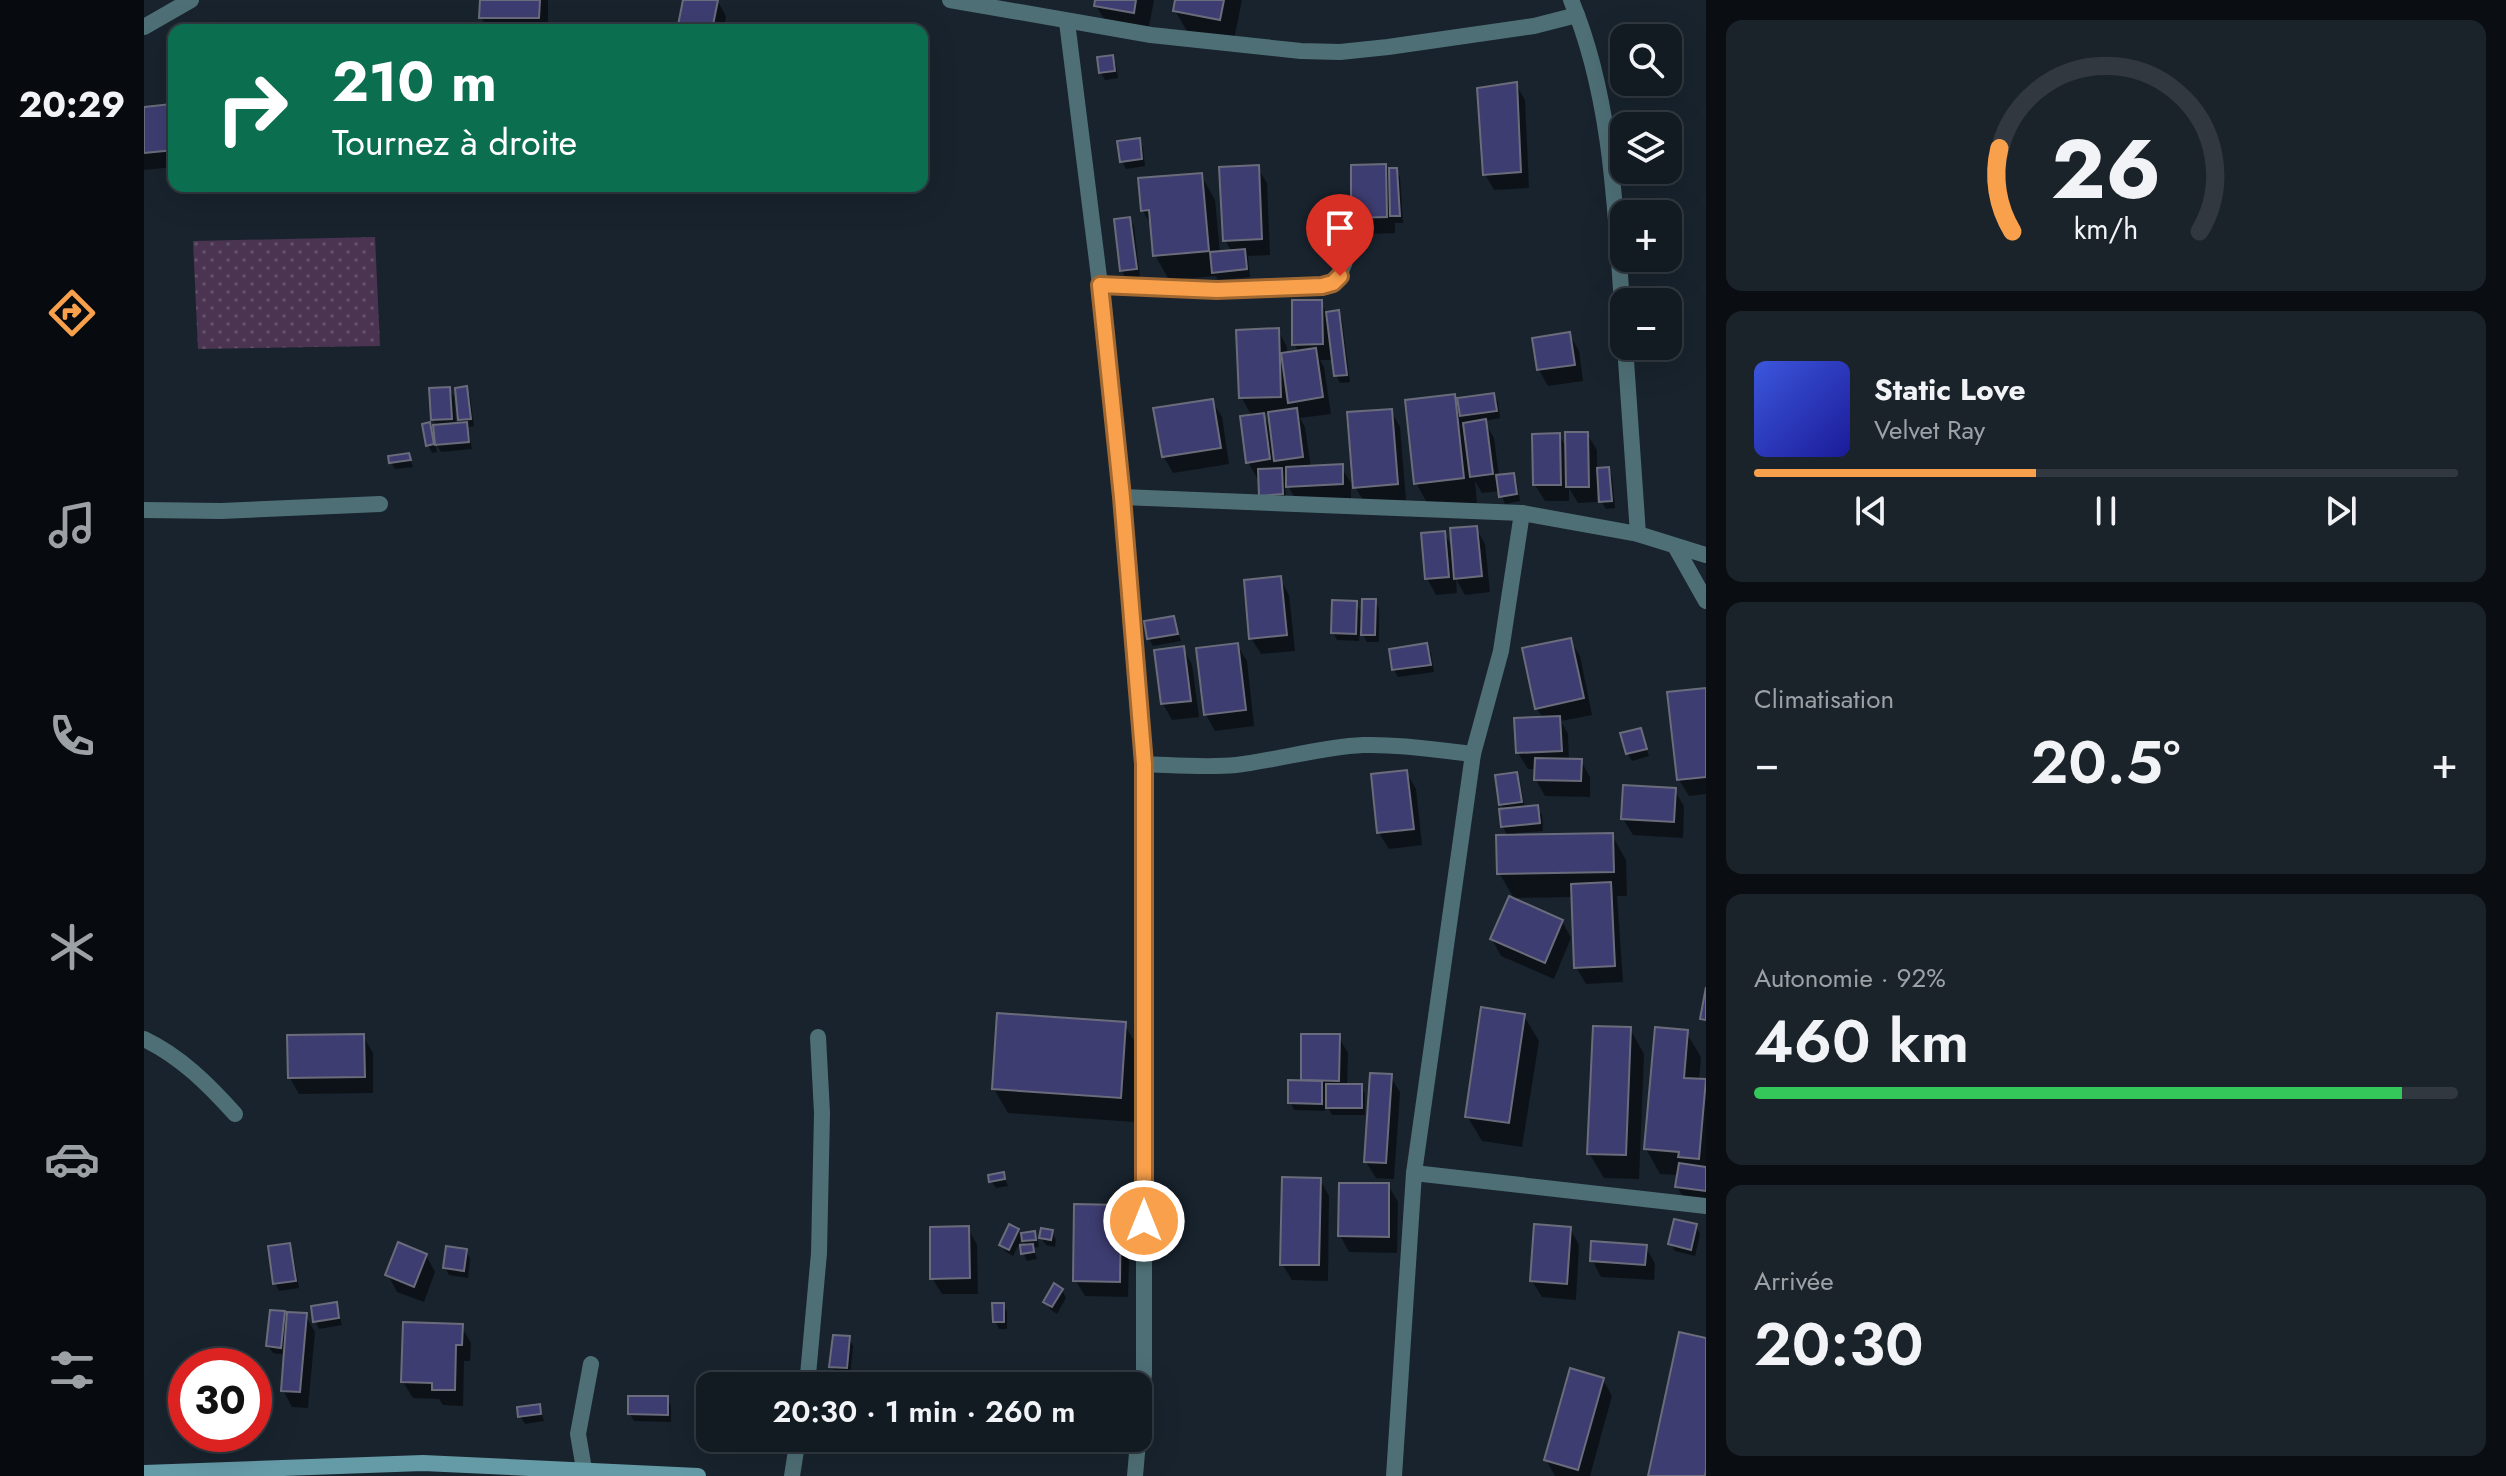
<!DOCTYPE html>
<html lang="fr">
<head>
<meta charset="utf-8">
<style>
	body { margin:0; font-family:Jost,sans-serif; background:#1b232a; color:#f1f3f6; height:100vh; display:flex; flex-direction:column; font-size:30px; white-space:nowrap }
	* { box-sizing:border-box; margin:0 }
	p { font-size:26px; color:#9ca1a5 }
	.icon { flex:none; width:44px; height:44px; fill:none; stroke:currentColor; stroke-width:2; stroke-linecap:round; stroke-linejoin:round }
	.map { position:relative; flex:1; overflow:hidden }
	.sheet { display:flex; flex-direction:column; gap:20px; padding:20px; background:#0a0e13; width:800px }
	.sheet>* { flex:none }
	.guide { position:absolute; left:24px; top:24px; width:760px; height:168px; border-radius:16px; box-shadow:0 8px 32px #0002,0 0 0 2px #313840; background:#0b6e4f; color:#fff; overflow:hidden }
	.tools { position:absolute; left:1466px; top:24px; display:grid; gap:16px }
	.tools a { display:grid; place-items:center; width:72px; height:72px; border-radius:16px; background:#121a22; box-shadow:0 8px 32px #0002,0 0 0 2px #313840; font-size:40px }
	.speed { position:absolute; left:24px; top:1348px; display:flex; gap:16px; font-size:40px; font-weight:700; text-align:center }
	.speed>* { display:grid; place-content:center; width:104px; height:104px; border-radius:50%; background:#121a22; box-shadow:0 8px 32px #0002,0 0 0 2px #313840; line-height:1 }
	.speed .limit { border:12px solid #d22; background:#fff; color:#111 }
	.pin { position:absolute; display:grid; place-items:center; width:68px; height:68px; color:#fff; margin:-82px -34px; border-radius:50% 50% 50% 0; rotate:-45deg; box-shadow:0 0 8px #0007 }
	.pin .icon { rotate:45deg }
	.me { position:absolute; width:88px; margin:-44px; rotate:0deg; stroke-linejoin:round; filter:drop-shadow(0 0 6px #0008) }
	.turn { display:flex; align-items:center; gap:28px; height:168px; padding:0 32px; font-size:36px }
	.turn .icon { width:104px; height:104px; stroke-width:2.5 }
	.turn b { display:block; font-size:56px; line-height:68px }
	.big { font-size:60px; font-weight:600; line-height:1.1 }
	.sheet .widget { flex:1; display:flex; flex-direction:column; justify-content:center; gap:12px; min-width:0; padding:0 28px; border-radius:16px; background:#1b232a }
	.sheet .dial { align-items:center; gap:0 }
	.dial svg { height:208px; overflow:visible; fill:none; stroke:#313840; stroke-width:7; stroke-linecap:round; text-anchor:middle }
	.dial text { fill:#f1f3f6; stroke:none }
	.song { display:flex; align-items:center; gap:24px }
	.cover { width:96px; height:96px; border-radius:12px; background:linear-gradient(135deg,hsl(230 70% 55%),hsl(240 70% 35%)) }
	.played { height:8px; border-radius:4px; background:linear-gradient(90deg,#f8a04b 40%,#313840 40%) }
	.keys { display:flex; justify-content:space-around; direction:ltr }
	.heat { display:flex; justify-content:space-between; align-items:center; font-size:44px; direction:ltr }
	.charge { height:12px; border-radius:6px; background:linear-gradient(90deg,#34c759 92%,#313840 0) }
	.trip { position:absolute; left:552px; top:1372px; width:456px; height:80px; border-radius:16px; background:#121a22; box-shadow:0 8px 32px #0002,0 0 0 2px #313840; font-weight:600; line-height:80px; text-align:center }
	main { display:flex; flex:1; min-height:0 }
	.dock { display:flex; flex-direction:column; width:144px; justify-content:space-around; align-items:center; background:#070a0e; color:#9ca1a5 }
	.dock .icon { width:56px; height:56px }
	.dock .active { color:#f8a04b }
	.dock b { font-size:36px; color:#f1f3f6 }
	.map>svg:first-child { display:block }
	.grass { fill:url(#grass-dots) }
	.shadow { fill:#0007; fill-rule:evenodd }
	.building { fill:#3e3d71; stroke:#6b6c7b; stroke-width:2 }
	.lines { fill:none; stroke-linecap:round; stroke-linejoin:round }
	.minor { stroke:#4e6f76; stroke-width:16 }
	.secondary { stroke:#659ba7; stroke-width:16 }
	.route-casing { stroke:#a16831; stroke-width:20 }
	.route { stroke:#f8a04b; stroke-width:14 }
</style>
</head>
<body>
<main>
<nav class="dock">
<b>20:29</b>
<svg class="icon active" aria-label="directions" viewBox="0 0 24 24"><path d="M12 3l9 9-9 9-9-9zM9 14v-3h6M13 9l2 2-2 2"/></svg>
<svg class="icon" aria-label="music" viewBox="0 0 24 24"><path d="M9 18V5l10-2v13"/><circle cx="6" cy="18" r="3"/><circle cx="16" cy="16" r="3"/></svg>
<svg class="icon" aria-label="phone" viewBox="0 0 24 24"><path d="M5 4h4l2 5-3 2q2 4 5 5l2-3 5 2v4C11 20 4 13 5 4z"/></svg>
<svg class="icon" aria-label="climate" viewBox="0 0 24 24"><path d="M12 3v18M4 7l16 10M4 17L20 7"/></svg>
<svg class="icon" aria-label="car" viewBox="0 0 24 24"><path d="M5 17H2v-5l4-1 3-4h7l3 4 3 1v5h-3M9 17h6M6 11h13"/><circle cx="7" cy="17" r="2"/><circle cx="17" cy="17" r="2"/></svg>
<svg class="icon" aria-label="filters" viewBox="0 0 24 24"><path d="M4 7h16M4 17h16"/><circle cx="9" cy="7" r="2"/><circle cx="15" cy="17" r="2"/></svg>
</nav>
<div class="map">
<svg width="1562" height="1476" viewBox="0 0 1562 1476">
	<defs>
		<pattern id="grass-dots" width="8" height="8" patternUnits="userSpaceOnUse" patternTransform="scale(2)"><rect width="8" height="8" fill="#4a3451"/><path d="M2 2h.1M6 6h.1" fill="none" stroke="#63516a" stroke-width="1.8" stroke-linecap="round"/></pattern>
	</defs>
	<rect width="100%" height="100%" fill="#18232d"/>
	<polygon class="grass" points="231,237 236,346 54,349 49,241"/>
	<g class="shadow">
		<polygon points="338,0 404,0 404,30 345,30 337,17"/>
		<polygon points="541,0 573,0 582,16 580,30 535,30"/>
		<polygon points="953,0 1010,0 1003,37 967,30 952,6"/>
		<polygon points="1033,0 1098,0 1089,44 1046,36 1031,11"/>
		<polygon points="968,57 972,64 974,78 961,80 957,73"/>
		<polygon points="1372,84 1381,100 1385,188 1350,190 1341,174"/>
		<polygon points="26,106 30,113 30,167 0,170 0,109"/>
		<polygon points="995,140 999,148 1001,166 982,169 978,161"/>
		<polygon points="1241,166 1244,170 1252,170 1256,177 1259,223 1251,223 1251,233 1219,234 1209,217"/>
		<polygon points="1113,167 1123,183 1126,255 1104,256 1106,277 1074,280 1072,276 1025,280 1011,255 1008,227 999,211 1057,175 1071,200 1076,253 1088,252 1081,240"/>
		<polygon points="985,219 990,226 996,277 982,278 977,270"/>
		<path d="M 1177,302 L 1183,314 L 1194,312 L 1198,320 L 1206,382 L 1196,383 L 1192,375 L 1190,360 L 1176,360 L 1180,367 L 1187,414 L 1156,418 L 1161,427 L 1167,468 L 1197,467 L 1207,483 L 1207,500 L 1154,503 L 1141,481 L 1142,502 L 1122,502 L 1116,478 L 1113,478 L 1104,462 L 1108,416 L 1097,397 L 1134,330 L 1143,347 L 1143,354 L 1155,353 L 1150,344 ZM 1118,413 L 1126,413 L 1128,431 Z"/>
		<polygon points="1425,334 1435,351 1439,381 1404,386 1395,370"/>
		<polygon points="305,389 310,397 312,425 319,425 316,420 322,389 326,396 330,426 324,427 328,449 297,452 291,442 293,452 288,453 284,445 285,424 292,437 293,427 289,420"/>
		<polygon points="1349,395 1354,402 1356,418 1340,421 1350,438 1355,476 1369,475 1373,482 1376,501 1361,504 1356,491 1338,493 1331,481 1333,503 1286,508 1272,483 1310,397 1312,400"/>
		<polygon points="1068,401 1078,417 1085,464 1029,473 1020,457 1012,410"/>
		<polygon points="1247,411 1256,427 1262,500 1221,503 1211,487"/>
		<polygon points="1443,434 1453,450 1453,470 1464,469 1468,477 1471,508 1462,509 1457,501 1457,490 1453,491 1453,502 1434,503 1425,488 1425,501 1401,501 1391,485 1415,435 1424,451"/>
		<polygon points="264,455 269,467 251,469 247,462"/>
		<polygon points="1332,528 1341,544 1346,592 1321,595 1312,579 1313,593 1292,595 1283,578 1300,533 1309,549"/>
		<polygon points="1136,578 1145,595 1151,651 1117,654 1107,638"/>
		<polygon points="1231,601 1235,609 1235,642 1223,642 1216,629 1215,641 1193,640 1189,632 1212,603 1219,616"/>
		<polygon points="1029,618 1037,641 1009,646 1005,639"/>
		<polygon points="1426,640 1436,656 1448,715 1417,721 1424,734 1425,761 1437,761 1446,777 1446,797 1401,796 1392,780 1392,769 1384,769 1374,753 1399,719 1393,708"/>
		<polygon points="1093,645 1103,661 1110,726 1071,731 1062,715"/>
		<polygon points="1282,645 1287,653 1290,672 1254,677 1250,670"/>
		<polygon points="1039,648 1048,665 1055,717 1028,720 1019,704"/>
		<polygon points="1562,690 1562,794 1545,796 1535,780"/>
		<polygon points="1496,730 1505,756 1488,761 1483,753"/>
		<polygon points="1262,772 1272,789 1278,845 1245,849 1235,833"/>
		<polygon points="1372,774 1376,781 1381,809 1393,807 1398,815 1399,831 1372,833 1372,836 1468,835 1482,860 1483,896 1473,896 1479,982 1442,984 1432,967 1429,897 1370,898 1355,873 1364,837 1359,827 1361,811 1357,804"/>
		<polygon points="1530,790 1540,806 1539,838 1489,835 1479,819"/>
		<polygon points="1418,921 1427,938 1410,979 1357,956 1348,939"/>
		<polygon points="1380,1016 1395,1041 1378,1147 1338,1141 1323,1116"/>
		<polygon points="980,1024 995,1049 990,1122 864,1113 850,1089"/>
		<polygon points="1486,1029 1500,1054 1495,1179 1460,1178 1445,1153"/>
		<polygon points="1542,1032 1557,1057 1555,1081 1562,1083 1562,1206 1543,1203 1533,1187 1535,1175 1516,1174 1502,1149"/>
		<polygon points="219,1036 229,1053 229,1093 155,1094 146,1078"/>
		<polygon points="1194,1036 1204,1053 1203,1086 1217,1086 1221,1094 1221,1115 1188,1115 1181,1102 1181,1111 1150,1110 1146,1102 1161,1083 1159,1079"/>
		<polygon points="1246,1076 1256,1092 1250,1179 1232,1178 1222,1162"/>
		<polygon points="859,1174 864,1186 852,1188 847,1181"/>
		<polygon points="1176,1180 1185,1196 1184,1281 1148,1280 1138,1264"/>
		<polygon points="1244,1185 1254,1202 1253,1253 1205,1252 1196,1235"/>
		<polygon points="976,1207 986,1223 984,1297 941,1296 931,1280"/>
		<polygon points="1552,1226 1556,1234 1551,1256 1531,1251 1527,1244"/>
		<polygon points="824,1228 833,1245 834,1294 798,1294 788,1278"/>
		<polygon points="1426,1228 1435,1245 1432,1300 1398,1297 1388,1281"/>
		<polygon points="874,1230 877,1236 890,1234 894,1241 895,1247 889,1248 893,1259 883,1261 879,1253 883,1246 878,1238 869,1256 862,1252 857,1245"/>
		<polygon points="908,1232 912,1240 911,1247 902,1245 897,1238"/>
		<polygon points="145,1245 149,1253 155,1288 135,1291 131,1283"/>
		<polygon points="1502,1247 1511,1264 1510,1280 1457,1277 1448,1260"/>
		<polygon points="322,1251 326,1258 324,1278 305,1275 301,1268"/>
		<polygon points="282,1255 291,1272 280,1302 253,1292 244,1275"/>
		<polygon points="918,1290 922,1298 913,1314 906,1309 902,1302"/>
		<polygon points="192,1305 198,1325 175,1329 171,1321"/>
		<polygon points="859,1305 863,1312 863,1329 855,1329 851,1321"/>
		<polygon points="140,1313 144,1321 161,1315 171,1332 164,1408 148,1407 139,1390 142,1355 129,1353 124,1346"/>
		<polygon points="317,1326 327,1343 326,1361 320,1361 319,1406 299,1405 295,1399 269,1398 259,1382"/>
		<polygon points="705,1338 709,1346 706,1375 692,1374 688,1366"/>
		<polygon points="1459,1380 1468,1396 1446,1476 1411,1476 1402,1460"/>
		<polygon points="523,1398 527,1406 527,1422 490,1421 486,1414"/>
		<polygon points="395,1406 400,1421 381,1424 376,1416"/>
		<polygon points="769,1438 850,1438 849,1454 777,1451"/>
	</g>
	<g class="building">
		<polygon points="336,0 396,0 395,18 335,18"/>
		<polygon points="539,0 574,0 568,30 533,30"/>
		<polygon points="951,0 992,0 990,13 950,6"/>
		<polygon points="1031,0 1080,0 1076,20 1029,11"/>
		<polygon points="969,55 971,71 955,73 953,57"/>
		<polygon points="1373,82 1377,172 1339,175 1333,88"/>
		<polygon points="27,104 30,150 0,153 0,107"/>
		<polygon points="996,138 998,159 976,162 973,141"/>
		<polygon points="1242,164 1243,217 1207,218 1207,165"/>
		<polygon points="1115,165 1118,239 1079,241 1075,167"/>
		<polygon points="1245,168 1253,168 1256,216 1246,216"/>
		<polygon points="1058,173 1065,251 1009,256 1005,210 997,211 994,178"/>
		<polygon points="986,217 993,269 976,271 970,219"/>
		<polygon points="1101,249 1103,269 1068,273 1066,252"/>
		<polygon points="1148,300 1178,300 1179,344 1148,345"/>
		<polygon points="1195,310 1203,375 1190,376 1182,312"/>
		<polygon points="1135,328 1137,397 1095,398 1092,330"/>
		<polygon points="1426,332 1431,365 1393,370 1388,338"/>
		<polygon points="1172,348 1179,397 1144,403 1137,353"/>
		<polygon points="323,386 327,419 314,420 311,388"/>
		<polygon points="306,387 308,419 287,420 285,388"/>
		<polygon points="1350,393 1353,411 1316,416 1313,398"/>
		<polygon points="1311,394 1320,478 1270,484 1261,400"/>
		<polygon points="1069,399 1077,448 1018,457 1009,408"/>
		<polygon points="1153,408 1159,457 1130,461 1124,412"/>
		<polygon points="1248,409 1254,484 1209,488 1203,412"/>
		<polygon points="1120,413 1126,459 1102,463 1096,416"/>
		<polygon points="1342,419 1349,474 1326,477 1319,423"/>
		<polygon points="286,422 290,444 282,446 278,424"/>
		<polygon points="323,422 325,442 291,445 289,425"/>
		<polygon points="1421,432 1444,432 1445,487 1422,487"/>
		<polygon points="1416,433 1417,485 1389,485 1388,434"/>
		<polygon points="265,453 267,460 245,463 244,456"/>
		<polygon points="1199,464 1199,484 1142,487 1142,467"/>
		<polygon points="1465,467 1468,501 1455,502 1453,468"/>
		<polygon points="1138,468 1139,494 1115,496 1114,469"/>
		<polygon points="1370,473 1373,494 1355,497 1352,475"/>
		<polygon points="1333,526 1338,576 1310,579 1306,528"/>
		<polygon points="1301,531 1305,577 1281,579 1277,533"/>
		<polygon points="1137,576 1143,635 1105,639 1100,580"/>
		<polygon points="1218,599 1232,599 1231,635 1217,635"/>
		<polygon points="1188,600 1213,601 1212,634 1187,633"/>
		<polygon points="1030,616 1034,634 1003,639 1000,621"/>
		<polygon points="1427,638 1440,698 1391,709 1378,648"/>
		<polygon points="1094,643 1102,710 1060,715 1052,648"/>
		<polygon points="1283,643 1287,665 1248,670 1245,649"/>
		<polygon points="1040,646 1047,701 1017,704 1010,650"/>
		<polygon points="1562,688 1562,777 1533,780 1523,692"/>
		<polygon points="1416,716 1418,751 1372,753 1370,718"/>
		<polygon points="1497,728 1503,749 1482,754 1476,733"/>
		<polygon points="1391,758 1438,759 1437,781 1390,780"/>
		<polygon points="1263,770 1270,829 1233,833 1227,774"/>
		<polygon points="1373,772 1378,802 1355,805 1351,775"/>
		<polygon points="1479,785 1532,788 1530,822 1477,819"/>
		<polygon points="1394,805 1396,823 1357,827 1355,809"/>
		<polygon points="1469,833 1470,872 1353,874 1352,835"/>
		<polygon points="1467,882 1471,966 1430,968 1427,884"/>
		<polygon points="1365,896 1419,920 1401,963 1346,939"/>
		<polygon points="1562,987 1562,1020 1556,1019"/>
		<polygon points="1337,1007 1381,1014 1365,1123 1321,1117"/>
		<polygon points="853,1013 982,1022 977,1098 848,1089"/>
		<polygon points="1449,1026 1487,1027 1482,1155 1443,1154"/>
		<polygon points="1511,1027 1544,1030 1540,1078 1562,1079 1555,1159 1534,1157 1535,1152 1500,1149"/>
		<polygon points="220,1034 221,1077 144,1078 143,1035"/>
		<polygon points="1157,1034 1196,1034 1195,1081 1157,1080"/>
		<polygon points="1226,1073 1248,1074 1242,1163 1220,1162"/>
		<polygon points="1144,1080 1178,1081 1178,1104 1144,1103"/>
		<rect x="1182" y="1084" width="36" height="24"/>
		<polygon points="1535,1163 1562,1167 1562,1191 1531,1187"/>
		<polygon points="860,1172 861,1179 845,1182 844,1175"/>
		<polygon points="1138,1177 1177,1178 1175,1265 1136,1265"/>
		<polygon points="1195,1183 1245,1183 1245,1237 1194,1236"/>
		<polygon points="930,1204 977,1205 976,1282 929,1281"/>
		<polygon points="1530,1219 1553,1224 1547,1250 1524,1244"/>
		<polygon points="865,1224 875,1229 865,1250 855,1245"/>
		<polygon points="1390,1224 1427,1227 1423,1284 1386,1281"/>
		<polygon points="825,1226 826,1278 786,1279 786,1227"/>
		<polygon points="897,1228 909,1230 907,1240 895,1238"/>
		<polygon points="891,1231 892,1240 878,1241 877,1233"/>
		<polygon points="1447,1241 1503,1245 1501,1265 1446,1261"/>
		<polygon points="254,1242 283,1254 270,1287 241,1275"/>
		<polygon points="146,1243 152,1281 129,1284 124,1246"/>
		<polygon points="889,1244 890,1252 877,1254 876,1245"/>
		<polygon points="302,1246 323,1249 320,1271 299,1268"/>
		<polygon points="910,1283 919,1289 908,1307 899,1302"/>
		<polygon points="193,1302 195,1318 169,1322 167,1306"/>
		<polygon points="848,1303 860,1303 860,1322 849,1322"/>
		<polygon points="126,1310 141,1311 137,1348 122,1346"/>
		<polygon points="143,1312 163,1313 156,1392 137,1391"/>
		<polygon points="259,1322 319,1324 318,1345 312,1345 311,1390 288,1390 288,1383 257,1382"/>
		<polygon points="1535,1332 1562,1338 1562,1470 1561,1476 1504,1476"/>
		<polygon points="689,1335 706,1336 703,1368 685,1367"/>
		<polygon points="1426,1368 1460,1378 1434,1470 1400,1460"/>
		<polygon points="902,1373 911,1383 907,1386 887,1386"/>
		<polygon points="484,1396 524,1396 524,1415 484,1414"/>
		<polygon points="396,1404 397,1414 374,1417 373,1407"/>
	</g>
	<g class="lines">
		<g class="minor">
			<polyline points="806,0 1007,35 1157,51 1196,52 1244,47 1390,26 1433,15"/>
			<path d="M 1427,0 C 1470,102 1472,225 1480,334"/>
			<polyline points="923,22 956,285 978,497 1000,764 1000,1373 991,1476"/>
			<polyline points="0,27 47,0"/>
			<path d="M 956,285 L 1073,290 L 1178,286 C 1201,280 1202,255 1209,234"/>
			<polyline points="1481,346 1494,534"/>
			<polyline points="978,497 1378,513 1494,534 1562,555"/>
			<polyline points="0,510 77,511 236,504"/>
			<polyline points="1531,546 1562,601"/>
			<path d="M 1000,764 C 1030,765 1062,768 1092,765 C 1135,760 1176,747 1219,745 C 1256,744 1292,750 1329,754"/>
			<path d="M 0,1039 C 36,1056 65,1085 91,1114"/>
			<polyline points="1270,1173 1329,754 1357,651 1378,513"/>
			<polyline points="663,1386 675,1253 678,1113 674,1037"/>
			<polyline points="440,1469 434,1434 447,1364"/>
			<polyline points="648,1476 654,1438"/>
			<polyline points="1250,1476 1270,1173 1562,1206"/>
		</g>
		<polyline class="secondary" points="0,1473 279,1463 554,1476"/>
	</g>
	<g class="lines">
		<g class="route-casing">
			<polyline id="route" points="1000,1221 1000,764 978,497 956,285 1073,290 1125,288 1178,286 1189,283 1196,276"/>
		</g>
		<use href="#route" class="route"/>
	</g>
</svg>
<div class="tools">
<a><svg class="icon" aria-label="search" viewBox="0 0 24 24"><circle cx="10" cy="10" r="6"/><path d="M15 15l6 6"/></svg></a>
<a><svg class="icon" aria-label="layers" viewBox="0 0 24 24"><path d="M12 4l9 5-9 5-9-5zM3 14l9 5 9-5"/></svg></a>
<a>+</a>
<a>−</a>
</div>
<div class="speed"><div class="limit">30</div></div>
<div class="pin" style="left:1196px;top:276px;background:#d93025"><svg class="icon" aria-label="arrive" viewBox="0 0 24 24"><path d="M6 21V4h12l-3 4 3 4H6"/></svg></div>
<svg class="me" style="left:1000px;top:1221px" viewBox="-20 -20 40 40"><circle r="17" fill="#f8a04b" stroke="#fff" stroke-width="3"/><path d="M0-11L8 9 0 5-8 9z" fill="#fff"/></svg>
<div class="trip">20:30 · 1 min · 260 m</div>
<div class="guide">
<div class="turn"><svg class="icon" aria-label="right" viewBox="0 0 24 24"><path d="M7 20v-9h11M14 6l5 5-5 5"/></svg><div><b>210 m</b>Tournez à droite</div></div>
</div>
</div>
<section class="sheet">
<div class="widget dial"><svg viewBox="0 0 100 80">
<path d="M14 69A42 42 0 1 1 86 69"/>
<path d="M14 69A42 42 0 0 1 9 37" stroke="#f8a04b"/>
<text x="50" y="56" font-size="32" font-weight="700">26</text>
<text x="50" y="72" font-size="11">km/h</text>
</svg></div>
<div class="widget">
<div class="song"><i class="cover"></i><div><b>Static Love</b><p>Velvet Ray</p></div></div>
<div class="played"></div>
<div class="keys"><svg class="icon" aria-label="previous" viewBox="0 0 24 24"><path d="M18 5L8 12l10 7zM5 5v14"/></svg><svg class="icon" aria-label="pause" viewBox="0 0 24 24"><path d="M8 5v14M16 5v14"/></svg><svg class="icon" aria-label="next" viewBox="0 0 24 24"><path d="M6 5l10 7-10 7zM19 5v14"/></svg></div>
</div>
<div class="widget"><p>Climatisation</p>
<div class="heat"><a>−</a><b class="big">20.5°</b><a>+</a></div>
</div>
<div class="widget"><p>Autonomie · 92%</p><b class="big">460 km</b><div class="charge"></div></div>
<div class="widget"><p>Arrivée</p><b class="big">20:30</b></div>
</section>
</main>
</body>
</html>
